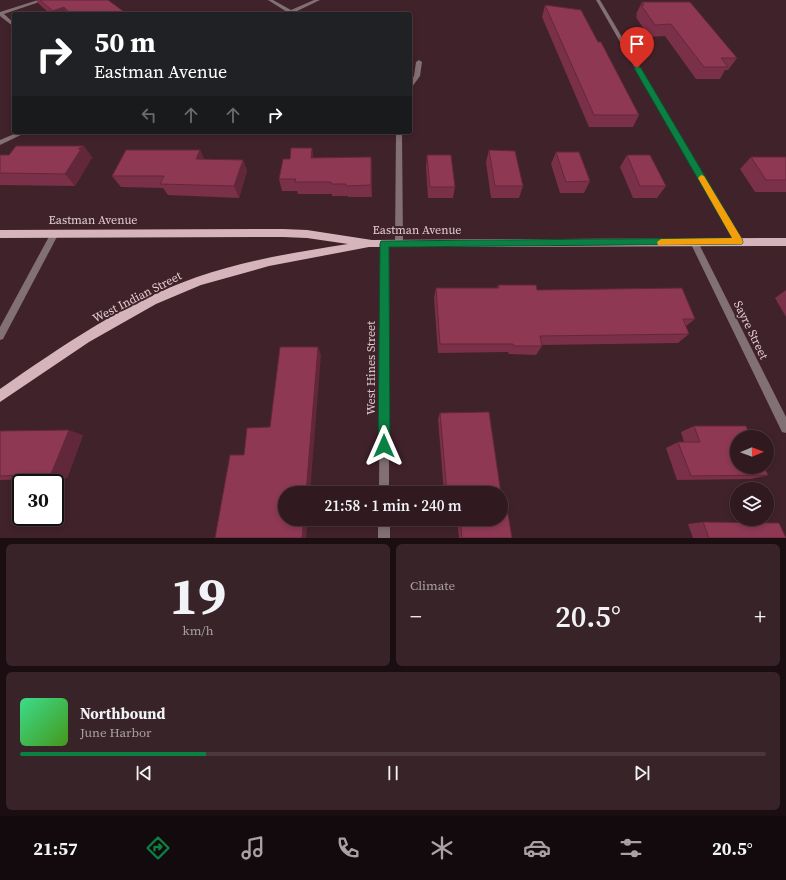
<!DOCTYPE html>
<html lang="en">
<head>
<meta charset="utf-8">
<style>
	body { margin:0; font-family:"Source Serif 4",serif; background:#382329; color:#f1f3f6; height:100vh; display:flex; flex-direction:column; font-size:15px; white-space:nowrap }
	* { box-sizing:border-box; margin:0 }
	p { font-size:13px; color:#a8a1a5 }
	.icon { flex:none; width:22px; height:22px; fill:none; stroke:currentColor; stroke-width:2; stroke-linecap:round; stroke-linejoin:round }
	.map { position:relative; height:538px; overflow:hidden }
	.panel { display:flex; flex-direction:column; gap:6px; padding:6px; background:#1a0e12; flex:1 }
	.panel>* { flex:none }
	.guide { position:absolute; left:12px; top:12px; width:400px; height:122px; border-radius:4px; box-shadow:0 2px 6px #0003,0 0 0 1px #4b383e; background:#202124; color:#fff; overflow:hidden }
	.needle { width:26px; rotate:89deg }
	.controls { position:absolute; left:730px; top:430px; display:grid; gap:8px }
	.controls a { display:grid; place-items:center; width:44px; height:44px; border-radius:50%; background:#301a20; box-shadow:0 2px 6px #0003,0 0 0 1px #4b383e; font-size:20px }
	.speed { position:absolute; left:12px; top:474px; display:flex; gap:8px; font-size:20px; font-weight:700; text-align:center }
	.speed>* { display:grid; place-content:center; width:52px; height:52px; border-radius:50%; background:#301a20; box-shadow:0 2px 6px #0003,0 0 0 1px #4b383e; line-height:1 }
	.speed .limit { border:2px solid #111; border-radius:6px; background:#fff; color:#111 }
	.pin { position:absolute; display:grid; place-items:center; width:34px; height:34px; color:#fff; margin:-41px -17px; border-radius:50% 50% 50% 0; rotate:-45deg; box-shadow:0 0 4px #0007 }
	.pin .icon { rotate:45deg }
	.me { position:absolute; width:44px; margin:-22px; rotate:0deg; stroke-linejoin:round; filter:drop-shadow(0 0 3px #0008) }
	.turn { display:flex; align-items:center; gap:14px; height:84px; padding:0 16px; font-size:18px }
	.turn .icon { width:52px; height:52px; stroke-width:2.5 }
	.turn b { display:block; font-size:28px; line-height:34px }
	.lanes { display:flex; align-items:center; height:38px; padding:0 16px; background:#0003; justify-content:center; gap:20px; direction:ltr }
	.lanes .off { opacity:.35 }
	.big { font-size:30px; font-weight:600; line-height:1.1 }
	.panel .card { flex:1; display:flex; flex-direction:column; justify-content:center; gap:6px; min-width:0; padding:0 14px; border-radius:6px; background:#382329 }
	.panel .dial { align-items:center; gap:0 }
	.dial b { font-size:52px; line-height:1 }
	.song { display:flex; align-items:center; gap:12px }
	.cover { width:48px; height:48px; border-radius:6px; background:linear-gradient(135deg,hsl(150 70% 55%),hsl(100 70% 35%)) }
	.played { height:4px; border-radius:2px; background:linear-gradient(90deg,#0b8043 25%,#4b383e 25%) }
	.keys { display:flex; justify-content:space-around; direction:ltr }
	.heat { display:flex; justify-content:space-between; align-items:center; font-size:22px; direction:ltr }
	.panel .tiles { flex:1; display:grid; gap:6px; grid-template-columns:1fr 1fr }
	.card:last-child { grid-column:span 2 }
	.trip { position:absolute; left:278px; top:486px; width:230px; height:40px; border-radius:20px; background:#301a20; box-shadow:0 2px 6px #0003,0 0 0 1px #4b383e; font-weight:600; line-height:40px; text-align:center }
	.menu { display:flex; height:64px; justify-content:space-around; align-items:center; background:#130a0d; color:#a8a1a5 }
	.menu .icon { width:28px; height:28px }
	.menu .active { color:#0b8043 }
	.menu b { font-size:18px; color:#f1f3f6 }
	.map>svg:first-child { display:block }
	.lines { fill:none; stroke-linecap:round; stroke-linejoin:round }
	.lane { fill:#817074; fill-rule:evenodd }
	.street { fill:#817074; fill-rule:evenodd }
	.primary { fill:#d6b4bc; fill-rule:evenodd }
	.wall { fill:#7a3048 }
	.shaded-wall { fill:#63273b }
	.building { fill:#8e3854; stroke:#63273b }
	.route { fill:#0b8043; stroke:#07532c }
	.slow { fill:#f59e0b }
	.labels { text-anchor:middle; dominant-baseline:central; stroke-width:4; stroke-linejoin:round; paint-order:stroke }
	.street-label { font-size:12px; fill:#e1ccd1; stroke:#40222a }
</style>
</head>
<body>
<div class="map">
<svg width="786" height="538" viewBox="0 0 786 538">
	<rect width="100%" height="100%" fill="#40222a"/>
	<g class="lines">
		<g class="lane">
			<polygon points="419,60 422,62 420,76 412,87 410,88 410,82 414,76 416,62"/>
			<polygon points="396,132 402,132 403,244 399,247 395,244"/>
		</g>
		<g class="street">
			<polygon points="38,0 45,0 4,14 14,23 14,27 0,16 0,12"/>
			<polygon points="268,0 273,0 291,10 314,0 320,0 293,13 284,14 287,12"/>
			<polygon points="596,0 600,0 742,240 743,242 742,244 736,244"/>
			<polygon points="19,132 27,132 0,145 0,140"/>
			<polygon points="55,230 59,233 3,339 0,340 0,327 52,231"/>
			<polygon points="694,239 698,242 786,417 786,433 782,432 690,242"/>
			<polygon points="385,241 389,244 389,493 379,493 381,244"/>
			<rect x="378" y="519" width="12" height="19"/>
		</g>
		<path class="primary" d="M 283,229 L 307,230 L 372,240 L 786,238 L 786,246 L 369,247 L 269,266 L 201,285 L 156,304 L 89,342 L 0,402 L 0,389 C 62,346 125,302 197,277 C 246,260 297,252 348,244 L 307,238 L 283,237 L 0,238 L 0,230 Z"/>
	</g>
	<g class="wall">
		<polygon points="36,0 108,0 127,14 50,14 39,4"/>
		<polygon points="642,2 737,58 728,70 725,70 720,79 696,79 665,36 649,37 636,17 637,15 636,14"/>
		<polygon points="545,5 598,42 639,115 633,127 589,127 542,17"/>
		<polygon points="200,150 204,159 243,160 247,171 239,198 168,195 163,188 121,187 112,176"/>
		<polygon points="489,150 523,186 519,198 491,198 486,162"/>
		<polygon points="556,152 590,181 584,193 560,193 551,164"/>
		<polygon points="0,155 93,158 89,160 90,161 75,186 0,185"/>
		<polygon points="427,155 455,187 453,198 428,198 426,167"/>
		<polygon points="627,155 666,186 657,198 633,198 620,167"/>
		<polygon points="371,157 372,197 348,197 348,196 332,196 332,194 298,194 297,191 282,191 279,179 314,158"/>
		<polygon points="751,157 786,157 786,192 755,192 740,169"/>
		<polygon points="498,285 537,290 695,319 686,326 689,334 678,343 542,345 542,346 536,355 509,354 508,352 438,353 434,298 436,288 497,288"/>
		<polygon points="786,290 786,317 775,298"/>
		<polygon points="489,412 504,514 508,514 512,538 459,538 457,519 501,519 501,493 444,493 438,419 440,413"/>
		<polygon points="694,426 768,475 751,479 677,480 666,448 678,442 684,442 681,432"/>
		<polygon points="0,431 83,435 67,478 0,480"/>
		<polygon points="703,522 786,538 693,538 688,524"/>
	</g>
	<g class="shaded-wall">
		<polygon points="64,7 68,14 55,14 53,11"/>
		<polygon points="84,146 93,158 89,160 90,161 75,186 65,174 78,149"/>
		<polygon points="312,148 314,160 311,158"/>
		<polygon points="200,150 205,162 196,159"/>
		<polygon points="371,157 372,169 372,197 371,185"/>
		<polygon points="243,160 247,171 239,198 234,186"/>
		<polygon points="318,347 321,355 310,493 306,493"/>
		<polygon points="69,430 83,435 67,478 51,474"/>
		<polygon points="304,519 308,519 306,538 302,538"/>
	</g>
	<g class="building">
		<polygon points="40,0 108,0 127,14 71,14 64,7 53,11"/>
		<polygon points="642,2 690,2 737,58 721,58 728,67 704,67 671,24 655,25 641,5 644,5"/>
		<polygon points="545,5 581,10 598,42 601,42 639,115 594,115"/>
		<polygon points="16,146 84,146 78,149 81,149 65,174 0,173 0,155 9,155"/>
		<polygon points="291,148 312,148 311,158 371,157 371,185 346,186 346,184 331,184 331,182 295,182 296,179 279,179 283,159 290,159"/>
		<polygon points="126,150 200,150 196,159 243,160 234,186 160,184 164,176 112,176"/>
		<polygon points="489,150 515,151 523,186 495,186"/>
		<polygon points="556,152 579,152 590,181 566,182"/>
		<polygon points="427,155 451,155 455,187 430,187"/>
		<polygon points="627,155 650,155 666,186 640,186"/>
		<polygon points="751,157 786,157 786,180 766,180"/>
		<polygon points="498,285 536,285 537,290 682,288 695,319 683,319 689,334 540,336 542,346 514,346 513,344 440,344 436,288 499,288"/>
		<polygon points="280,347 318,347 306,493 285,493 285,519 304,519 302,538 215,538 230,455 244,455 247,428 270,427"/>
		<polygon points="489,412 504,514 508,514 512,538 462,538 460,519 501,519 501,493 447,493 440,413"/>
		<polygon points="694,426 746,426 751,437 737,437 737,467 764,467 768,475 691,476 678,442 700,442"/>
		<polygon points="69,430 51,474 0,476 0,431"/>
		<polygon points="703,522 779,523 786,538 709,538"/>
	</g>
	<polygon class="route" points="637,66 641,68 742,239 743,242 742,244 389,247 390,446 388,451 384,452 380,451 378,446 380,244 381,241 732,238 634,68"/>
	<polygon class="slow" points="701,175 704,176 742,239 743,242 742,244 658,245 657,242 661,239 732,238 698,178"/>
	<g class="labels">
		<g class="street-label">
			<text x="93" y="220">Eastman Avenue</text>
			<text x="417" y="230">Eastman Avenue</text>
			<text transform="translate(137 297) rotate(-27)">West Indian Street</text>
			<text transform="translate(751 330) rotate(64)">Sayre Street</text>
			<text transform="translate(371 368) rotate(-90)">West Hines Street</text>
		</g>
	</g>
</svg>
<div class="controls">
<a><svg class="needle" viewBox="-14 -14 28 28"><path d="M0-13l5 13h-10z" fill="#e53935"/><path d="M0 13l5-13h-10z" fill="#a8a1a5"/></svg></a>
<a><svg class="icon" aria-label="layers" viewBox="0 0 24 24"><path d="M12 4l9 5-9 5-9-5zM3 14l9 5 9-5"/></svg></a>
</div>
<div class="speed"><div class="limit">30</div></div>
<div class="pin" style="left:637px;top:68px;background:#d93025"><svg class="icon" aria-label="arrive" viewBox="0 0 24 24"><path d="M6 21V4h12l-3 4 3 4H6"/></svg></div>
<svg class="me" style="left:384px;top:446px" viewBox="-20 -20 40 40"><path d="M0-17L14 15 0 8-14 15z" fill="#0b8043" stroke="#fff" stroke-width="4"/></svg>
<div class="trip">21:58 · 1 min · 240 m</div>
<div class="guide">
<div class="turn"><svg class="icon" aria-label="right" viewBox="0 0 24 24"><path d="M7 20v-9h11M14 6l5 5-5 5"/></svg><div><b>50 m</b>Eastman Avenue</div></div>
<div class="lanes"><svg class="icon off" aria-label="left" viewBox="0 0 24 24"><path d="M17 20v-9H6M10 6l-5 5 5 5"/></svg><svg class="icon off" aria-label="ahead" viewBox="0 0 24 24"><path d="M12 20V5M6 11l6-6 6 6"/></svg><svg class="icon off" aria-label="ahead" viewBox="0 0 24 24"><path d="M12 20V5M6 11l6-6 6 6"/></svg><svg class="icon" aria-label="right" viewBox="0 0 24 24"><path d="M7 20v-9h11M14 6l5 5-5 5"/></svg></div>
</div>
</div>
<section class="panel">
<div class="tiles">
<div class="card dial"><b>19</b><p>km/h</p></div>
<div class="card"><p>Climate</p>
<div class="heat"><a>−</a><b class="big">20.5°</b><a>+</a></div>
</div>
<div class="card">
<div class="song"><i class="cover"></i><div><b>Northbound</b><p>June Harbor</p></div></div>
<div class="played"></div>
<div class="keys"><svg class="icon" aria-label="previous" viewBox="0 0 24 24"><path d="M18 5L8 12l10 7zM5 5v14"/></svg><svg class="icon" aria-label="pause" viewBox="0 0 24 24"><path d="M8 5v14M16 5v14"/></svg><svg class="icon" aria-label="next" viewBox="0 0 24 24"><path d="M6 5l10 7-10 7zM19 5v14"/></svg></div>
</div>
</div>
</section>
<nav class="menu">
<b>21:57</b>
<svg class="icon active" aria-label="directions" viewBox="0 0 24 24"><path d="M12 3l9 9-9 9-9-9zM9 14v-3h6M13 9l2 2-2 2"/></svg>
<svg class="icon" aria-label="music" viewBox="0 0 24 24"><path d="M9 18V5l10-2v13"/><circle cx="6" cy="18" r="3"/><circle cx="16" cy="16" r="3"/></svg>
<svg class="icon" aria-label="phone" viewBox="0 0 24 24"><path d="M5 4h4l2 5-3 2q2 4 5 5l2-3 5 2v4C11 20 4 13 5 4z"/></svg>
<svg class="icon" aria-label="climate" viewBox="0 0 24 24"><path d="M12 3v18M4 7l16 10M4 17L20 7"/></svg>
<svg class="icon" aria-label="car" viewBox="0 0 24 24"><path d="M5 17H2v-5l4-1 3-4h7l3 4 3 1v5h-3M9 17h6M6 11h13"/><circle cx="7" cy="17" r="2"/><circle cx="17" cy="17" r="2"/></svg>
<svg class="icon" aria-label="filters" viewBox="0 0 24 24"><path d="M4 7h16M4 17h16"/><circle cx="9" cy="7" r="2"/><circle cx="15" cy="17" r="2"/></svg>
<b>20.5°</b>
</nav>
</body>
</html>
